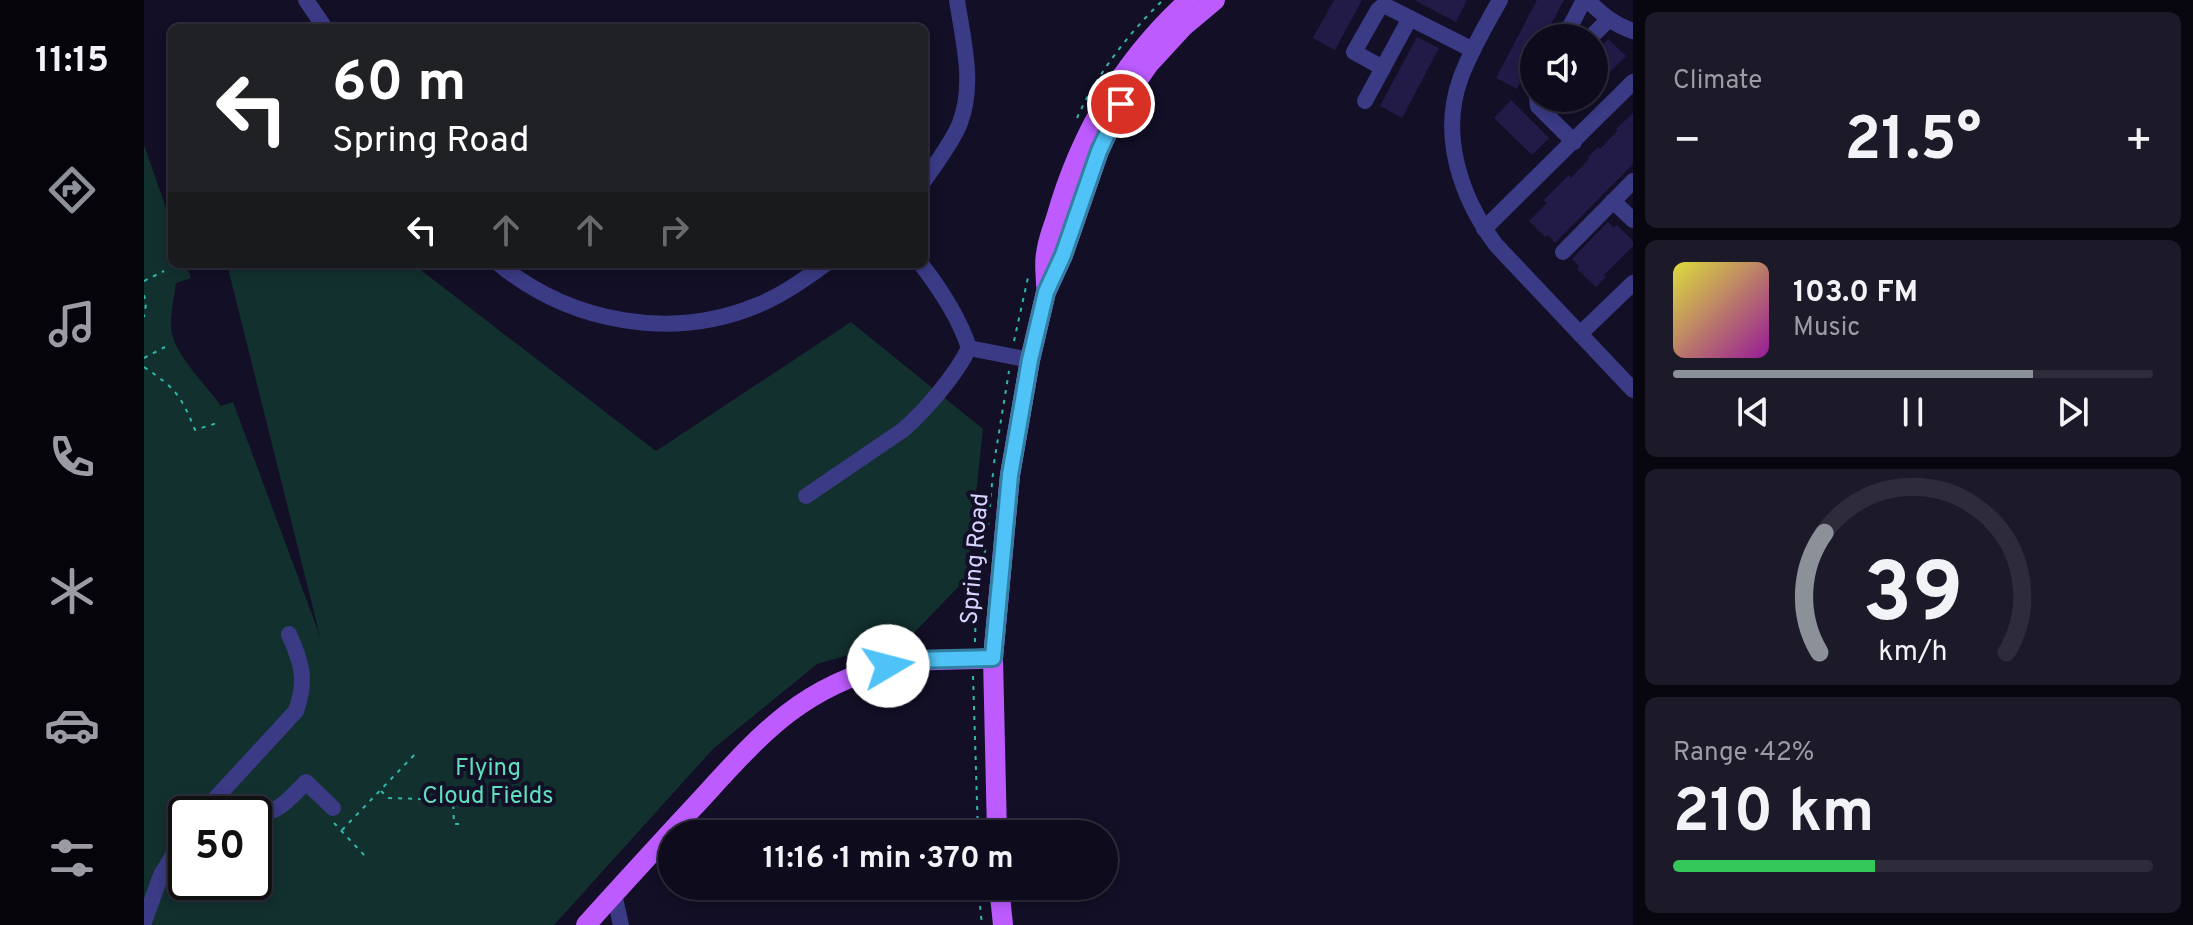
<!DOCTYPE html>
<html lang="en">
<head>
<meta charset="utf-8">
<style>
	body { margin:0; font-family:Overpass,sans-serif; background:#1c1929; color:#f1f3f6; height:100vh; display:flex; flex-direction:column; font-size:30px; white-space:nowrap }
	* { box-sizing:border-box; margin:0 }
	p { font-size:26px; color:#9b9ba3 }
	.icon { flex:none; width:44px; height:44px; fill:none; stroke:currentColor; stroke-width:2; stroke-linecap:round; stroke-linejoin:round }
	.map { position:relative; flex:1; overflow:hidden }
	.side { display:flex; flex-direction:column; gap:12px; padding:12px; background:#08060f; width:560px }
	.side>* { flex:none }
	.top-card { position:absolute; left:24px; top:24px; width:760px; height:244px; border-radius:12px; box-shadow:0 4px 12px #0003,0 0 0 2px #2e2b3b; background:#202124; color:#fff; overflow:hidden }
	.buttons { position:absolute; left:1376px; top:24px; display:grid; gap:16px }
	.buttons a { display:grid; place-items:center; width:88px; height:88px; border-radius:50%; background:#0e0b1c; box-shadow:0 4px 12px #0003,0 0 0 2px #2e2b3b; font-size:40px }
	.speed { position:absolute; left:24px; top:796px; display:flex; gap:16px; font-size:40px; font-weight:700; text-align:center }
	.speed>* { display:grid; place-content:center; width:104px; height:104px; border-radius:50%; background:#0e0b1c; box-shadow:0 4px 12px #0003,0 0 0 2px #2e2b3b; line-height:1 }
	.speed .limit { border:4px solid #111; border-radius:12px; background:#fff; color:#111 }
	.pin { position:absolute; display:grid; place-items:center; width:68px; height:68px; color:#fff; margin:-34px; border:4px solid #fff; border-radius:50%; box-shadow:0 2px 8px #0007 }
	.me { position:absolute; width:88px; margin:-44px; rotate:82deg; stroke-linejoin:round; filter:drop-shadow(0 0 6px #0008) }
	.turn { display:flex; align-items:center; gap:28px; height:168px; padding:0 32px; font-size:36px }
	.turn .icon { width:104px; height:104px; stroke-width:2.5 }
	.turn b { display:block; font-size:56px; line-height:68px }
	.lanes { display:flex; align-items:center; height:76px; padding:0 32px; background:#0003; justify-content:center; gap:40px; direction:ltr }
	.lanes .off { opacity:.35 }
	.big { font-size:60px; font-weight:700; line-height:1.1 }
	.side .widget { flex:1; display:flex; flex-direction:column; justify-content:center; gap:12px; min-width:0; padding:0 28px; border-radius:12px; background:#1c1929 }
	.side .dial { align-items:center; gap:0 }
	.dial svg { height:208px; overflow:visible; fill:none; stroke:#2e2b3b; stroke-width:7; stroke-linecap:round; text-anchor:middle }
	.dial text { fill:#f1f3f6; stroke:none }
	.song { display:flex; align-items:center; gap:24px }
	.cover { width:96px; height:96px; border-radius:12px; background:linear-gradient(135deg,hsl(60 70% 55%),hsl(300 70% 35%)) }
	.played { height:8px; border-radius:4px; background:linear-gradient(90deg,#8c9099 75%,#2e2b3b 75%) }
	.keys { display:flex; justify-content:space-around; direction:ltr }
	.heat { display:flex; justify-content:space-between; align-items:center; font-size:44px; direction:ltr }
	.charge { height:12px; border-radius:6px; background:linear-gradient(90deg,#34c759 42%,#2e2b3b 0) }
	.trip { position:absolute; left:514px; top:820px; width:460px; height:80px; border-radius:40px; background:#0e0b1c; box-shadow:0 4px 12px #0003,0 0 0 2px #2e2b3b; font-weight:700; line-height:80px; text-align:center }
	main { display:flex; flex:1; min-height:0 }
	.tab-bar { display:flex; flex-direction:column; width:144px; justify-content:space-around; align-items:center; background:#06040b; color:#9b9ba3 }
	.tab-bar .icon { width:56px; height:56px }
	.tab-bar .current { color:#8c9099 }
	.tab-bar b { font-size:36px; color:#f1f3f6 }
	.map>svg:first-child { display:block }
	.green { fill:#12302e; fill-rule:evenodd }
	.building { fill:#221b47 }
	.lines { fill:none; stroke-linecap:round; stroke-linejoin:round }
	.path { stroke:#2fb8ab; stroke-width:2; stroke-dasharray:4 6; stroke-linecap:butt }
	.minor { stroke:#3a3a85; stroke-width:16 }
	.major { stroke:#bd5bff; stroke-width:20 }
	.route-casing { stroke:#337fa1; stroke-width:20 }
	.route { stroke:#4fc3f7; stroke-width:14 }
	.labels { text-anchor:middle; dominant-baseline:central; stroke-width:8; stroke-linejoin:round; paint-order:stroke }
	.street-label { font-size:24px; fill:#d7d4ff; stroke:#120f26 }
	.park-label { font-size:24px; fill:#5ee0bc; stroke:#120f26 }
</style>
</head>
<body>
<main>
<nav class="tab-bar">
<b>11:15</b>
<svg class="icon current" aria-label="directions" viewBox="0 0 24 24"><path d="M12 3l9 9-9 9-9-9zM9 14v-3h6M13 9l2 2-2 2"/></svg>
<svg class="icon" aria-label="music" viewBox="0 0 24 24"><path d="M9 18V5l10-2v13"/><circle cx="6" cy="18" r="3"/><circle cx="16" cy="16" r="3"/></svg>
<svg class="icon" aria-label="phone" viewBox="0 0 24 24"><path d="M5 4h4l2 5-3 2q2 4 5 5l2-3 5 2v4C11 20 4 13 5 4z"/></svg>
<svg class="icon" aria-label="climate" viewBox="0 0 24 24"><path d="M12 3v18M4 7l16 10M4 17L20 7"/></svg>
<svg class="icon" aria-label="car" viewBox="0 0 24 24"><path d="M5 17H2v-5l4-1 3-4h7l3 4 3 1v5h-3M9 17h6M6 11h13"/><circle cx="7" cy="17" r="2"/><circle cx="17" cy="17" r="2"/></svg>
<svg class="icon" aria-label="filters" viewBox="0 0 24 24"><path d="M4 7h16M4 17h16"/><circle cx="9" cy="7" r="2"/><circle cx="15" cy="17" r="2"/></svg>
</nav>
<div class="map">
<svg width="1489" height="925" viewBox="0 0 1489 925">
	<rect width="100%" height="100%" fill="#120f26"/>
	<path class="green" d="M 0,145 L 28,225 L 28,264 L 42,264 L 47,278 L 32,283 C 30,297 27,312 27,327 C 28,353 62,384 77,406 L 89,402 L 176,636 L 83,264 L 269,264 L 512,451 L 707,322 L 839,429 L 823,578 L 765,638 L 673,664 L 569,749 L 410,925 L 0,925 ZM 42,814 L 110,814 L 110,882 L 42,882 Z"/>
	<g class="building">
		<polygon points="1190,0 1218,0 1191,50 1169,38"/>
		<polygon points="1270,0 1323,0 1312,22"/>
		<polygon points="1393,0 1420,0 1400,38 1390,38 1390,57 1373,89 1352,78"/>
		<polygon points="1273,37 1295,48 1258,118 1236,106"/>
		<polygon points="1464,39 1482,56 1450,88 1450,54"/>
		<polygon points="1367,100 1405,138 1388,155 1350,118"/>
		<polygon points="1489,113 1489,164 1411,243 1404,235 1401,237 1385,221 1403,203 1400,200 1425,175 1427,178 1445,159 1444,157 1454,147 1456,149 1474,130 1472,129"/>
		<polygon points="1464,222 1470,228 1473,225 1489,241 1489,246 1460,275 1462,277 1452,287 1433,269 1435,266 1428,259"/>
	</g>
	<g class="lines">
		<g class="path">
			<path d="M 933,118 C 953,74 984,34 1019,0"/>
			<polyline points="0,281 20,271"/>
			<polyline points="0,295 2,304 0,317"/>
			<polyline points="870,341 885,273"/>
			<polyline points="0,358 21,347"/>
			<path d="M 0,367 C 31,388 37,395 51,430 L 73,423"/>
			<polyline points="850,463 865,371"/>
			<polyline points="844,527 849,473"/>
			<polyline points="831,642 832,603 842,545"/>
			<polyline points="829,676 834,834"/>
			<polyline points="237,791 244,798 309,800 310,824 319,824"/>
			<polyline points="190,823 221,856"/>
			<polyline points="198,830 274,751"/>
			<polyline points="834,886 838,925"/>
		</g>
		<g class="minor">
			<polyline points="162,0 181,28"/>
			<path d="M 1356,0 C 1342,25 1327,50 1317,77 C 1295,135 1317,198 1352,245 L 1489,390"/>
			<path d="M 1443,0 C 1458,14 1470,25 1489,31"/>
			<polyline points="1420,38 1440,0"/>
			<polyline points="1446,38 1464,20"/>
			<polyline points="1239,68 1210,52 1234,10 1240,5 1329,50"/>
			<polyline points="1393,98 1394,106 1430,142"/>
			<polyline points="1221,101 1266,18"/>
			<path d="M 780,181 C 792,163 808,143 816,123 C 831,83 819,41 813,0"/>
			<polyline points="1469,201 1489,220"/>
			<polyline points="1340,229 1489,82"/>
			<polyline points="1419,252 1489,181"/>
			<path d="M 355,264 C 427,323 528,341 614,305 C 639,295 660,279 682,264"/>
			<polyline points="1436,334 1489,283"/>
			<polyline points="825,348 886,360"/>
			<path d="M 662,496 L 759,430 C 781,411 812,375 825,348 C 815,317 797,290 777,264"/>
			<polyline points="73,798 92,812 98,814"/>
			<path d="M 57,814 L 152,711 C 163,680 158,664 145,634"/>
			<path d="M 110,816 C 133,814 147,798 162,782 L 189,808"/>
			<polyline points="470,894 477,925"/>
			<polyline points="0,922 17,875 42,834"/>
		</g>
		<g class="major">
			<path d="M 902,285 C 902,275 900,264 902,254 C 903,242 908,230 912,218 C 936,133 979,60 1045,0"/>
			<polyline points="853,834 849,658 866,475 886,360 902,292 919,255 955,151 977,104 1005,64 1040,26 1071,0"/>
			<polyline points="855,886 859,925"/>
			<path d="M 442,925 C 477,886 513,847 548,809 C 611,741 652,688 746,665 C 780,657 814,661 849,658"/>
		</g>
	</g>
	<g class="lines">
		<g class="route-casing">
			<polyline id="route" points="744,666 768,660 849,658 866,475 886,360 902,292 919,255 955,151 977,104"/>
		</g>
		<use href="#route" class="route"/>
	</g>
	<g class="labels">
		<g class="street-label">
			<text transform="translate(832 559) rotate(-85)">Spring Road</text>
		</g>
		<g class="park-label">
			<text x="344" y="769">Flying<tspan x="344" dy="28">Cloud Fields</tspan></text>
		</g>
	</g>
</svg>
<div class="buttons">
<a><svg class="icon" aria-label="sound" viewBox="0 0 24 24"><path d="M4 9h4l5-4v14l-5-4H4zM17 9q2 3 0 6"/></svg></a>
</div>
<div class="speed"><div class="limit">50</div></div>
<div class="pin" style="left:977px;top:104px;background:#d93025"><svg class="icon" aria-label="arrive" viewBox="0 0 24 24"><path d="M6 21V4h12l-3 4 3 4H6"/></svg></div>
<svg class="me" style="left:744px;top:666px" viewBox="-20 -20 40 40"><circle r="19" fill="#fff"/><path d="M0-13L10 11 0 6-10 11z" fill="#4fc3f7"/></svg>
<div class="trip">11:16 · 1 min · 370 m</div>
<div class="top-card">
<div class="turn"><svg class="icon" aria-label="left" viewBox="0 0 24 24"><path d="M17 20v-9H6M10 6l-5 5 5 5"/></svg><div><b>60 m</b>Spring Road</div></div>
<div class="lanes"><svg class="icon" aria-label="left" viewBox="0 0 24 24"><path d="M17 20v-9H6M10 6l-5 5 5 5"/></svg><svg class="icon off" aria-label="ahead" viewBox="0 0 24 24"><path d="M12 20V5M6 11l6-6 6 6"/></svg><svg class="icon off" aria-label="ahead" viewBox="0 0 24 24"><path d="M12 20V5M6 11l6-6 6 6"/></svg><svg class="icon off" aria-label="right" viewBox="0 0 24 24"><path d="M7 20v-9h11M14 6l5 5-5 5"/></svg></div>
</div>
</div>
<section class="side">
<div class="widget"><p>Climate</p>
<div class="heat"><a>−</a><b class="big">21.5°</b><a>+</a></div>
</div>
<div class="widget">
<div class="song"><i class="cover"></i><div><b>103.0 FM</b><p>Music</p></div></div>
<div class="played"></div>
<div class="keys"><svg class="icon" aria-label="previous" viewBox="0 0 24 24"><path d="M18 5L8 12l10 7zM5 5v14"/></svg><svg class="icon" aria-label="pause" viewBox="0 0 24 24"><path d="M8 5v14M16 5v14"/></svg><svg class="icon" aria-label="next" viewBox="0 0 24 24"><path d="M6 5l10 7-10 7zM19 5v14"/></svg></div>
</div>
<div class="widget dial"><svg viewBox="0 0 100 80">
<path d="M14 69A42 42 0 1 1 86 69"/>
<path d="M14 69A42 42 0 0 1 16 23" stroke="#8c9099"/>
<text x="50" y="56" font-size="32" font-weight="700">39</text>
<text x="50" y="72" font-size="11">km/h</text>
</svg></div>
<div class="widget"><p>Range · 42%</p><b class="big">210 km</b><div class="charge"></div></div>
</section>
</main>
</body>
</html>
